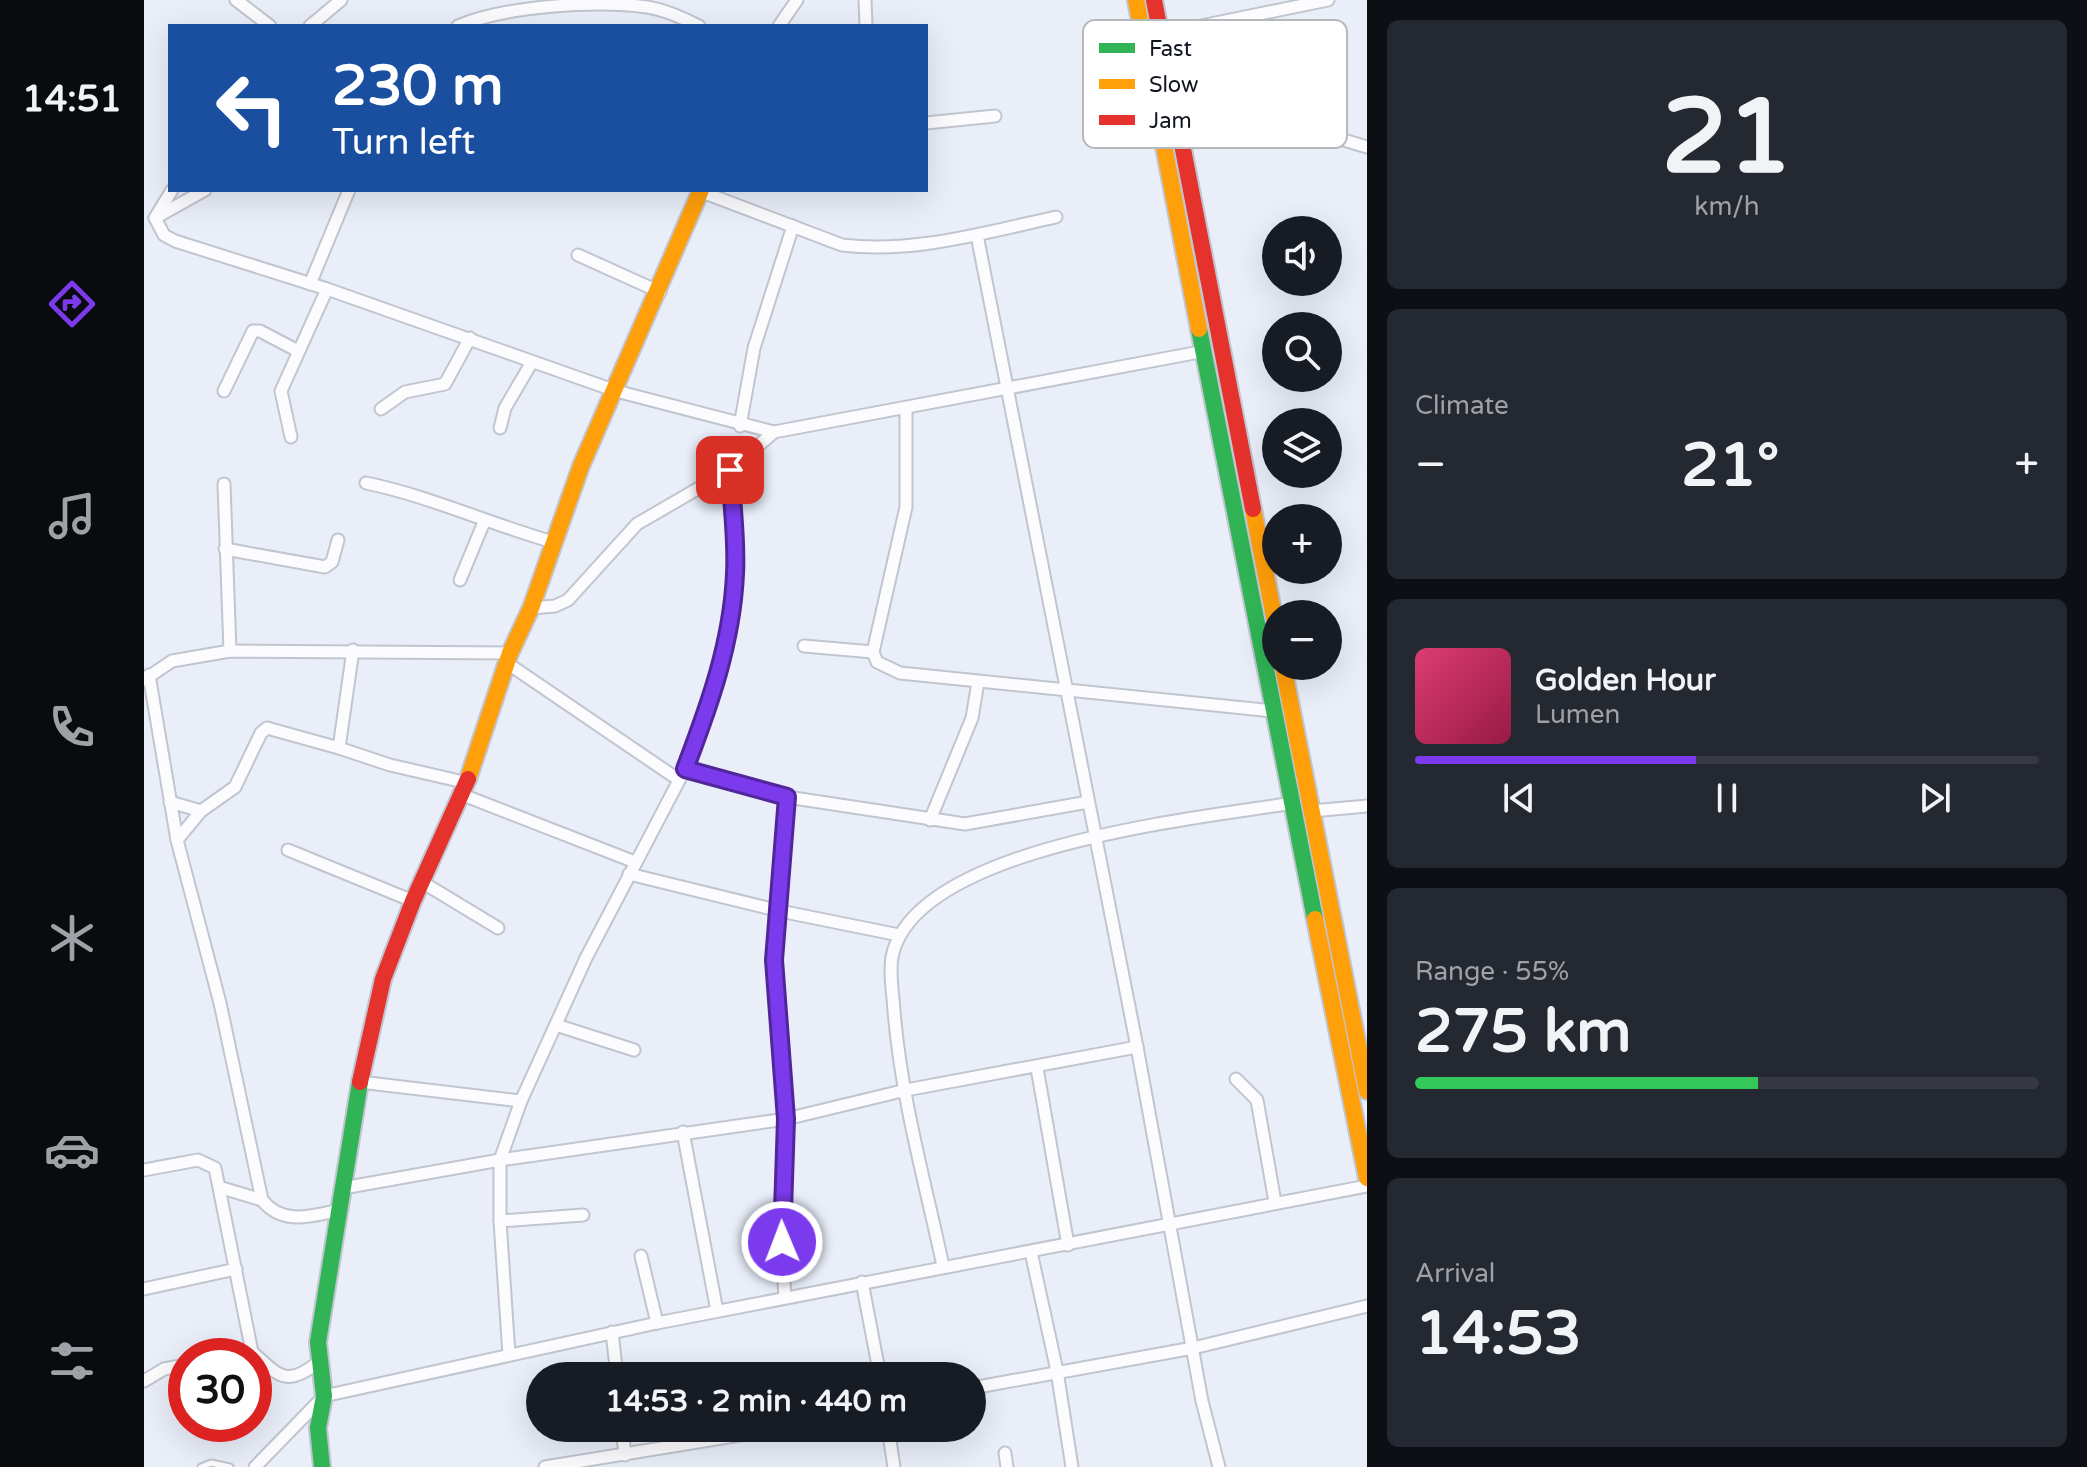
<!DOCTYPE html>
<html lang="en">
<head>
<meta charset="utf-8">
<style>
	body { margin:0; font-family:"Varela Round",sans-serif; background:#242831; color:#f1f3f6; height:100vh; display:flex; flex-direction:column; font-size:30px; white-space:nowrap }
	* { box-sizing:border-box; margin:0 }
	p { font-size:26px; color:#9ea1a6 }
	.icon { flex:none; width:44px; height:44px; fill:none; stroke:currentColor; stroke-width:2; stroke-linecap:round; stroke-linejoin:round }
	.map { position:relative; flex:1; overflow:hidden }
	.drawer { display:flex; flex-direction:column; gap:20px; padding:20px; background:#0d0f14; width:720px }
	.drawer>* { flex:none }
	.top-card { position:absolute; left:24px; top:24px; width:760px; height:168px; border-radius:0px; box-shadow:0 8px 32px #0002; background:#1a4fa0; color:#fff; overflow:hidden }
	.fabs { position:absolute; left:1118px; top:216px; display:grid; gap:16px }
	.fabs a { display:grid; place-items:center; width:80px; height:80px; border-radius:50%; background:#171b24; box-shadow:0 8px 32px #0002; font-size:40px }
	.speed { position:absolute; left:24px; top:1338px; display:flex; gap:16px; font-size:40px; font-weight:700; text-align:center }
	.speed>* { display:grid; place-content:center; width:104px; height:104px; border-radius:50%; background:#171b24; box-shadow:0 8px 32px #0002; line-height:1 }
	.speed .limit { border:12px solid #d22; background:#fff; color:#111 }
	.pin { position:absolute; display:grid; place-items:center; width:68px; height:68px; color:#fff; margin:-34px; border-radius:16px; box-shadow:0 4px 12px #0006 }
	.me { position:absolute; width:88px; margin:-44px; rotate:359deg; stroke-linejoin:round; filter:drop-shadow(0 0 6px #0008) }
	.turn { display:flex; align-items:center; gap:28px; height:168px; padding:0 32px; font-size:36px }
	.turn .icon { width:104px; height:104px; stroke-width:2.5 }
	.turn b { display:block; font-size:56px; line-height:68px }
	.big { font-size:60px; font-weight:800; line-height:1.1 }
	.drawer .card { flex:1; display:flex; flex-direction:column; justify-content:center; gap:12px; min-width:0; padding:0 28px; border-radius:12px; background:#242831 }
	.drawer .dial { align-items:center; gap:0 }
	.dial b { font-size:104px; line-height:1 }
	.song { display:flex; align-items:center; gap:24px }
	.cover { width:96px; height:96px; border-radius:12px; background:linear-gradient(135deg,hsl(340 70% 55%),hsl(340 70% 35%)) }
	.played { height:8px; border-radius:4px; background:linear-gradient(90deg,#7c3aed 45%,#363941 45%) }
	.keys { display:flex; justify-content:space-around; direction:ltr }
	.heat { display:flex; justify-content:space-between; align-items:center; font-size:44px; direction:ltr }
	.charge { height:12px; border-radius:6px; background:linear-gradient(90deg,#34c759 55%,#363941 0) }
	.trip { position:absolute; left:382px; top:1362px; width:460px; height:80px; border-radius:40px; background:#171b24; box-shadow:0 8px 32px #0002; font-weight:800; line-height:80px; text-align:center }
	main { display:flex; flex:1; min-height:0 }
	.dock { display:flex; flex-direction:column; width:144px; justify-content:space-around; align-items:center; background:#090b0e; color:#9ea1a6 }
	.dock .icon { width:56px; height:56px }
	.dock .active { color:#7c3aed }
	.dock b { font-size:36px; color:#f1f3f6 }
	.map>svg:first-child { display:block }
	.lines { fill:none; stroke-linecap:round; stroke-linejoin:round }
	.lane-casing { stroke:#c0c5cf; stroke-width:9 }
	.street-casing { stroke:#c0c5cf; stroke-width:15 }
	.fast-casing { stroke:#c0c5cf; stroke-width:20 }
	.slow-casing { stroke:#c0c5cf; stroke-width:20 }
	.jam-casing { stroke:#c0c5cf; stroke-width:20 }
	.lane { stroke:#fcfcfe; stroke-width:5 }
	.street { stroke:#fcfcfe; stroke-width:11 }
	.fast { stroke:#30b455; stroke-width:16 }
	.slow { stroke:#ff9f0a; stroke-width:16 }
	.jam { stroke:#e5322d; stroke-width:16 }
	.route-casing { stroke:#51269a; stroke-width:20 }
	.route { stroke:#7c3aed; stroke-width:14 }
	.key { fill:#fff; stroke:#b7b8bc; stroke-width:2 }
	.key-label { font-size:22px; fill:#10141f }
</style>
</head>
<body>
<main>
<nav class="dock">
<b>14:51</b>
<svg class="icon active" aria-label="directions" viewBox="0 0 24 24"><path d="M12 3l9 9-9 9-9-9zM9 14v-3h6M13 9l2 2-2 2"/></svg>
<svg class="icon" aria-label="music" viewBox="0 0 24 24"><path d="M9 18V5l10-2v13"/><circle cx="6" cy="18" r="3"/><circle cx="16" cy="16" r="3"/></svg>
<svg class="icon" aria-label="phone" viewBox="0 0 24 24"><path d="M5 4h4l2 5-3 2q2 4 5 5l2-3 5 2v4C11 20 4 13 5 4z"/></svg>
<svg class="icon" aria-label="climate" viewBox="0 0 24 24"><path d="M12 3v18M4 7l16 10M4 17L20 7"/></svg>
<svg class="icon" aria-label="car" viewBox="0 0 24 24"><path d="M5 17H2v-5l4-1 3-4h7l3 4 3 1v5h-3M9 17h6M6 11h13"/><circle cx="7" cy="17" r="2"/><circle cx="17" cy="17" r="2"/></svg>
<svg class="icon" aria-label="filters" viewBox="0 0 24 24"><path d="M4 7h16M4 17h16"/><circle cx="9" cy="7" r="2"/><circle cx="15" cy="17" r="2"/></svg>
</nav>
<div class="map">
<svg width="1223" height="1467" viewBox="0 0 1223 1467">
	<rect width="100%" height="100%" fill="#e9eef9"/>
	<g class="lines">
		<g class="lane-casing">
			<polyline id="lane" points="57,1467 67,1463 86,1467"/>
		</g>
		<g class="street-casing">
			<g id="street">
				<polyline points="92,0 126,26"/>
				<polyline points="721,0 722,26"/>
				<polyline points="166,26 197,0"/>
				<path d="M 314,26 C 361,6 452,0 503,7 C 522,10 538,18 555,26"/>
				<polyline points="635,26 653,0"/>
				<polyline points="1031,31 1043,52 1061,68 1167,130 1223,147"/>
				<polyline points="1028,32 1184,0"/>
				<polyline points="782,123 851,116"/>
				<polyline points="28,190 11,218 20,235 31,241 183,289 472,391 630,432"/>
				<path d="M 553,190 L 698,245 C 769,254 843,232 912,217"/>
				<polyline points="11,218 61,190"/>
				<polyline points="833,235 993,1047 1058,1401 1075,1467"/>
				<polyline points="434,255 516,292"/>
				<polyline points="166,284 205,190"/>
				<polyline points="80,391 109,331 116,331 154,351"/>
				<polyline points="762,408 762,507 729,652 733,662 756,673 1129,711"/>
				<polyline points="237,409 261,392 301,384 326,338"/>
				<polyline points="596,426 610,348 649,226"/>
				<polyline points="356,428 361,408 388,362"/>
				<polyline points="147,437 137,391 183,289"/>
				<path d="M 222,483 C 285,496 346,524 409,542"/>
				<polyline points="80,484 86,651"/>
				<polyline points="81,549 181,567 188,562 194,540"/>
				<polyline points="316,580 340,522"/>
				<polyline points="387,608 411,606 424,600 493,524 586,470 630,432 1061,351"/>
				<polyline points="660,646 729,652"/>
				<polyline points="363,663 535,780"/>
				<path d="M 5,675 L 33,840 L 76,1003 L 118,1200 C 139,1226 167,1216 196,1210"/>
				<polyline points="0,680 28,661 86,651 366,653"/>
				<polyline points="195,748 246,765 324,783"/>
				<polyline points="541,769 643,797 821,824 944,802"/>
				<polyline points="319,795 491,862"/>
				<polyline points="26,802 57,811"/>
				<polyline points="1168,811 1223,806"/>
				<polyline points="786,820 828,718 834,682"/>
				<polyline points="33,840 57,811 91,787 117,733 123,728 195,748 209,650"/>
				<polyline points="144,850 269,901"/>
				<polyline points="485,874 636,911 755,935"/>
				<polyline points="278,882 354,928"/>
				<polyline points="412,1025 490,1050"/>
				<polyline points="893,1068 924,1245"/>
				<polyline points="1092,1079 1113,1100 1131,1202"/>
				<polyline points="216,1082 377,1101"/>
				<polyline points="539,1132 573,1311"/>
				<polyline points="0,1170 54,1160 71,1168 108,1352"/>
				<polyline points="78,1188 118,1200"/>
				<polyline points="199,1188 356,1160 642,1119 762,1090 993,1047"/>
				<polyline points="356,1221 439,1215"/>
				<polyline points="887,1252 913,1371 928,1467"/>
				<polyline points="497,1256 513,1323"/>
				<path d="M 799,1266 C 781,1182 757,1097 750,1011 C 749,993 745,974 748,957 C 770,846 1056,818 1149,803"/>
				<polyline points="718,1282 736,1376"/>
				<polyline points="0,1289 92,1269"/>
				<polyline points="641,1298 636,1215 642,1119 630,960 643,797"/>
				<polyline points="468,1332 473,1376"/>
				<polyline points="365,1355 356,1221 356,1160 377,1101 442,958 541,769 564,708 588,615 592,572 586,470"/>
				<path d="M 88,1356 L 108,1352 C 134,1375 142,1388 173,1363"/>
				<polyline points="0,1381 20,1369 42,1365"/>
				<polyline points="828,1388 1049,1348 1223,1306"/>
				<polyline points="478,1428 481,1455"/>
				<polyline points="744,1428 750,1467"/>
				<polyline points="861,1453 863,1467"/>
				<polyline points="111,1467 180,1396 513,1323 1223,1186"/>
				<polyline points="401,1467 639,1428"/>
			</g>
		</g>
		<g class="fast-casing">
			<g id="fast">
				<polyline points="1055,329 1171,919"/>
				<polyline points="178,1467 174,1428 180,1396 174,1342 216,1082"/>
			</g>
		</g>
		<g class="slow-casing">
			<g id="slow">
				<polyline points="992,0 1055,329"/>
				<polyline points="1109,509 1132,627"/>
				<polyline points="1139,666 1223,1091"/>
				<polyline points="324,779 366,653 387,608 437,466 557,190"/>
				<polyline points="1171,919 1223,1178"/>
			</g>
		</g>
		<g class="jam-casing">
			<g id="jam">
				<polyline points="1010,0 1109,509"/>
				<polyline points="216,1082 239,979 269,901 324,779"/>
			</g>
		</g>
		<use href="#lane" class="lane"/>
		<use href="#street" class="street"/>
		<use href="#fast" class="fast"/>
		<use href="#slow" class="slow"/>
		<use href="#jam" class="jam"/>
	</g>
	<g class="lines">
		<g class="route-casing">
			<path id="route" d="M 586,470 C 588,505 593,540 591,574 C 588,643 565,706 541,769 L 643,797 L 630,960 L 642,1119 L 638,1242"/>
		</g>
		<use href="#route" class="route"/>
	</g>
	<rect x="939" y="20" width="264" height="128" rx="12" class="key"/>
	<rect x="955" y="43" width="36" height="10" fill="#30b455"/>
	<rect x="955" y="79" width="36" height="10" fill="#ff9f0a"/>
	<rect x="955" y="115" width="36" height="10" fill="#e5322d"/>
	<g class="key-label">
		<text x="1005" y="56">Fast</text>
		<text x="1005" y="92">Slow</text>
		<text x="1005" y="128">Jam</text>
	</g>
</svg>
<div class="fabs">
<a><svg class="icon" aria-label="sound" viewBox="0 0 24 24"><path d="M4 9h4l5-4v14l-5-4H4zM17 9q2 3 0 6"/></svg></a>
<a><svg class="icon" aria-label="search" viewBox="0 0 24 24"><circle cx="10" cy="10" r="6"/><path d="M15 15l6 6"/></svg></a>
<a><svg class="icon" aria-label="layers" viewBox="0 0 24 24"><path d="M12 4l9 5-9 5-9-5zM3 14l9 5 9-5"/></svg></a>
<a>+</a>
<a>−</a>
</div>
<div class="speed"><div class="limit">30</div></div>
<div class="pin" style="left:586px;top:470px;background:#d93025"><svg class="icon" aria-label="arrive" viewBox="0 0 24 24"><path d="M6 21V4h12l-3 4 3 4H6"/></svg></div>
<svg class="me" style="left:638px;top:1242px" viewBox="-20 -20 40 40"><circle r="17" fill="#7c3aed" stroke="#fff" stroke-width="3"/><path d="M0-11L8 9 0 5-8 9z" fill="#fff"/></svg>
<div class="trip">14:53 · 2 min · 440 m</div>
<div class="top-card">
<div class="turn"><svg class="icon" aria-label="left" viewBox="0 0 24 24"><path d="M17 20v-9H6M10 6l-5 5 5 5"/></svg><div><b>230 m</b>Turn left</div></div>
</div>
</div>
<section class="drawer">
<div class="card dial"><b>21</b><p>km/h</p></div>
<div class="card"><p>Climate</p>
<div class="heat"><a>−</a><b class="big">21°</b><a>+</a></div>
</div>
<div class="card">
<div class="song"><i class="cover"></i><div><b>Golden Hour</b><p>Lumen</p></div></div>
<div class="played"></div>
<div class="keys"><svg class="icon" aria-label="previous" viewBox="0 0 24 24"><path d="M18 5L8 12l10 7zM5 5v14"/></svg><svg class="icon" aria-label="pause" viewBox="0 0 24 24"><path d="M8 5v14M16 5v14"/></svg><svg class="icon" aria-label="next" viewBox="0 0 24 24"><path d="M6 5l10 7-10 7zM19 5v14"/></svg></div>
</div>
<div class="card"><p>Range · 55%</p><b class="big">275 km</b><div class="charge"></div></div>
<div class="card"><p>Arrival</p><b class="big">14:53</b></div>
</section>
</main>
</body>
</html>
